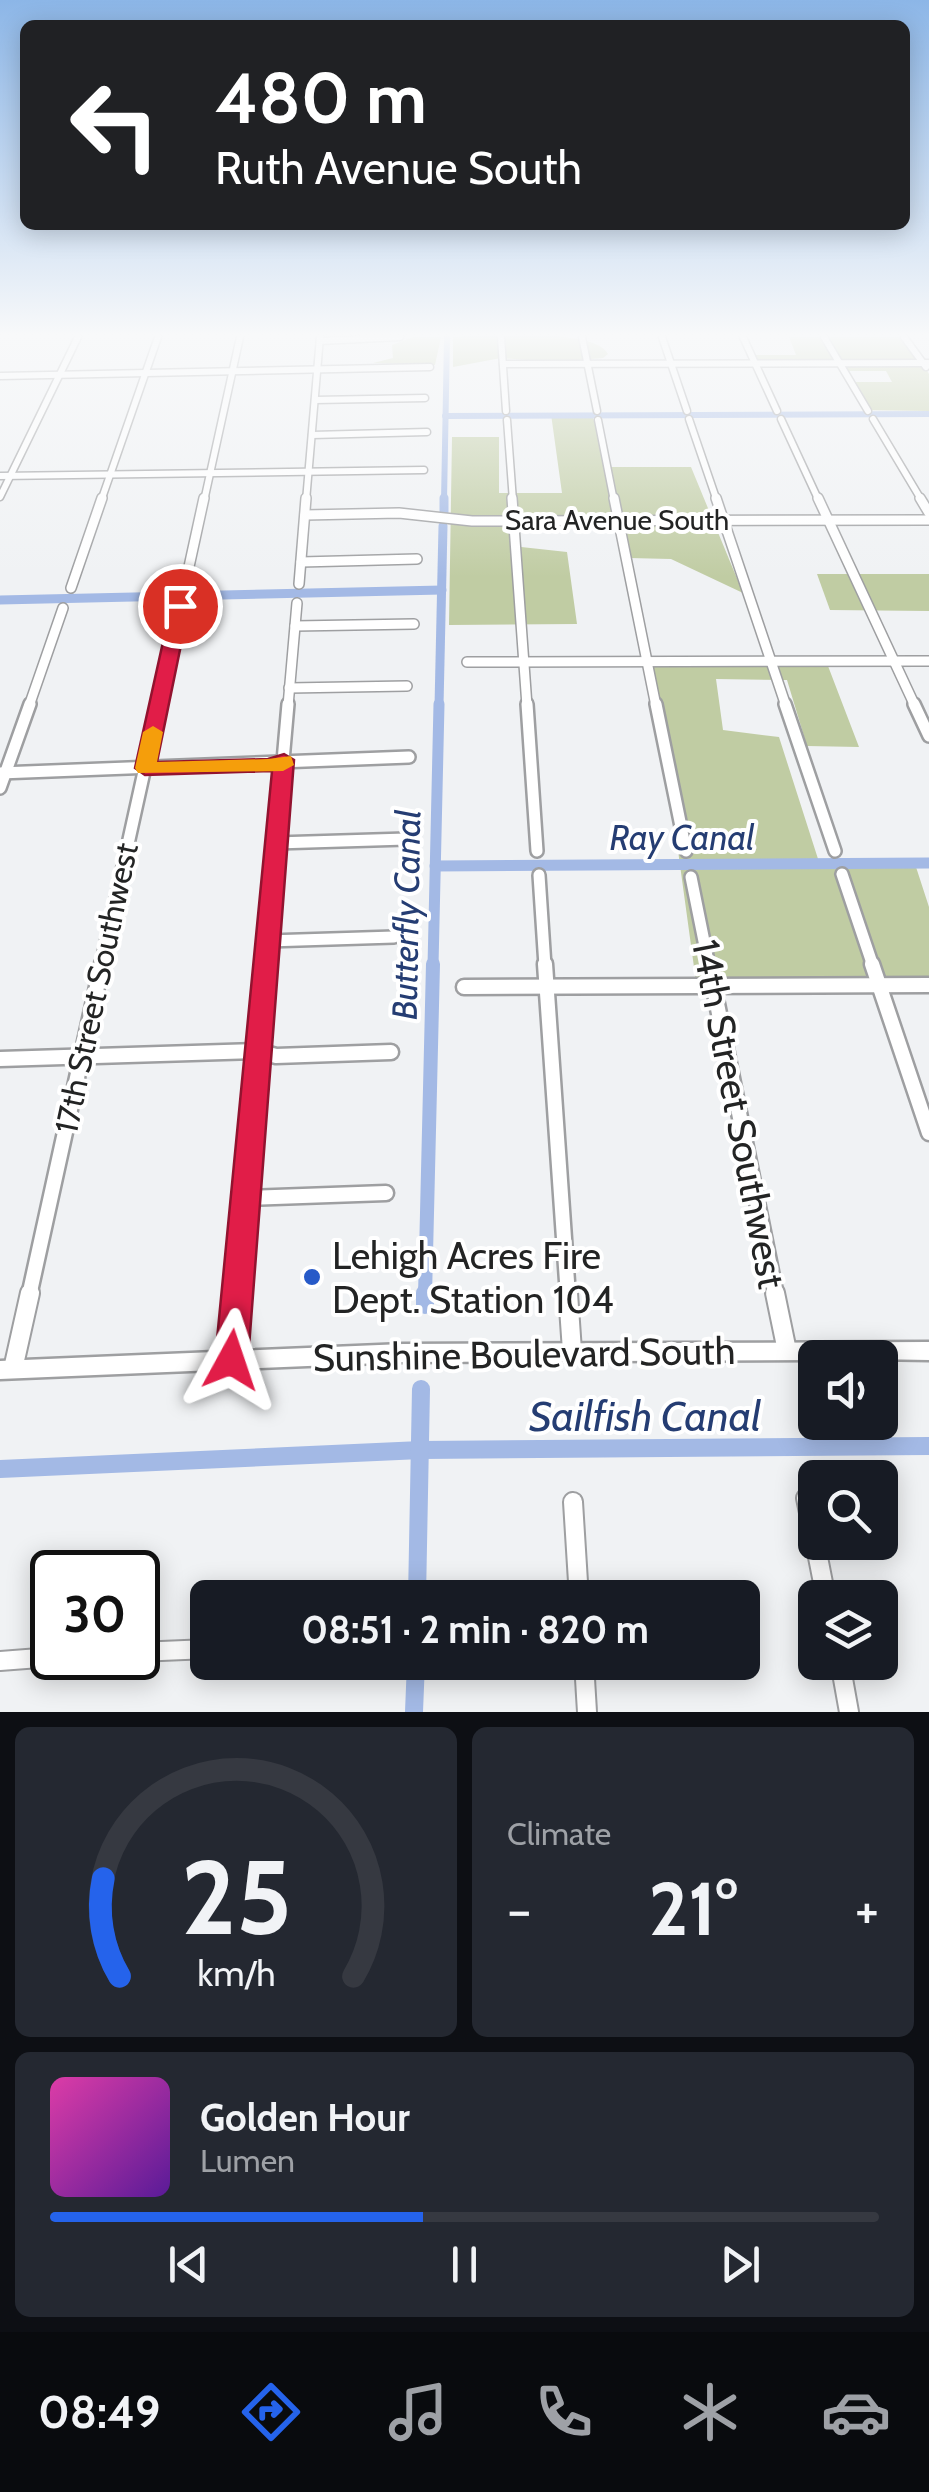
<!DOCTYPE html>
<html lang="en">
<head>
<meta charset="utf-8">
<style>
	body { margin:0; font-family:Cabin,sans-serif; background:#242831; color:#f1f3f6; height:100vh; display:flex; flex-direction:column; font-size:38px; white-space:nowrap }
	* { box-sizing:border-box; margin:0 }
	p { font-size:32px; color:#9ea1a6 }
	.icon { flex:none; width:55px; height:55px; fill:none; stroke:currentColor; stroke-width:2; stroke-linecap:round; stroke-linejoin:round }
	.map { position:relative; height:1712px; overflow:hidden }
	.panel { display:flex; flex-direction:column; gap:15px; padding:15px; background:#0d0f14; flex:1 }
	.panel>* { flex:none }
	.hud { position:absolute; left:20px; top:20px; width:890px; height:210px; border-radius:15px; box-shadow:0 5px 25px #0003; background:#202124; color:#fff; overflow:hidden }
	.tools { position:absolute; left:798px; top:1340px; display:grid; gap:20px }
	.tools a { display:grid; place-items:center; width:100px; height:100px; border-radius:15px; background:#171b24; box-shadow:0 5px 25px #0003; font-size:50px }
	.speed { position:absolute; left:30px; top:1550px; display:flex; gap:20px; font-size:50px; font-weight:700; text-align:center }
	.speed>* { display:grid; place-content:center; width:130px; height:130px; border-radius:50%; background:#171b24; box-shadow:0 5px 25px #0003; line-height:1 }
	.speed .limit { border:5px solid #111; border-radius:15px; background:#fff; color:#111 }
	.pin { position:absolute; display:grid; place-items:center; width:85px; height:85px; color:#fff; margin:-42px; border:5px solid #fff; border-radius:50%; box-shadow:0 2px 10px #0007 }
	.me { position:absolute; width:110px; margin:-55px; rotate:5deg; stroke-linejoin:round; filter:drop-shadow(0 0 8px #0008) }
	.turn { display:flex; align-items:center; gap:35px; height:210px; padding:0 30px; font-size:45px }
	.turn .icon { width:130px; height:130px; stroke-width:2.5 }
	.turn b { display:block; font-size:70px; line-height:85px }
	.big { font-size:75px; font-weight:700; line-height:1.1 }
	.panel .tile { flex:1; display:flex; flex-direction:column; justify-content:center; gap:15px; min-width:0; padding:0 35px; border-radius:15px; background:#242831 }
	.panel .dial { align-items:center; gap:0 }
	.dial svg { height:260px; overflow:visible; fill:none; stroke:#363941; stroke-width:7; stroke-linecap:round; text-anchor:middle }
	.dial text { fill:#f1f3f6; stroke:none }
	.song { display:flex; align-items:center; gap:30px }
	.cover { width:120px; height:120px; border-radius:15px; background:linear-gradient(135deg,hsl(320 70% 55%),hsl(270 70% 35%)) }
	.played { height:10px; border-radius:5px; background:linear-gradient(90deg,#2563eb 45%,#363941 45%) }
	.keys { display:flex; justify-content:space-around; direction:ltr }
	.heat { display:flex; justify-content:space-between; align-items:center; font-size:55px; direction:ltr }
	.panel .tiles { flex:1; display:grid; gap:15px; grid-template-columns:1fr 1fr }
	.tile:last-child { grid-column:span 2 }
	.trip { position:absolute; left:190px; top:1580px; width:570px; height:100px; border-radius:15px; background:#171b24; box-shadow:0 5px 25px #0003; font-weight:700; line-height:100px; text-align:center }
	.tabs { display:flex; height:160px; justify-content:space-around; align-items:center; background:#090b0e; color:#9ea1a6 }
	.tabs .icon { width:70px; height:70px }
	.tabs .on { color:#2563eb }
	.tabs b { font-size:45px; color:#f1f3f6 }
	.map>svg:first-child { display:block }
	.green { fill:#c0cca3 }
	.lines { fill:none; stroke-linecap:round; stroke-linejoin:round }
	.canal-far4 { stroke:#a3b9e5; stroke-width:6 }
	.canal-far3 { stroke:#a3b9e5; stroke-width:9 }
	.canal-far2 { stroke:#a3b9e5; stroke-width:11 }
	.canal-far1 { stroke:#a3b9e5; stroke-width:14 }
	.canal { stroke:#a3b9e5; stroke-width:18 }
	.minor-far4-casing { stroke:#9e9fa1; stroke-width:9 }
	.minor-far3-casing { stroke:#9e9fa1; stroke-width:12 }
	.minor-far2-casing { stroke:#9e9fa1; stroke-width:16 }
	.minor-far1-casing { stroke:#9e9fa1; stroke-width:19 }
	.minor-casing { stroke:#9e9fa1; stroke-width:22 }
	.tertiary-casing { stroke:#9e9fa1; stroke-width:5 }
	.minor-far4 { stroke:#fff; stroke-width:6 }
	.minor-far3 { stroke:#fff; stroke-width:9 }
	.minor-far2 { stroke:#fff; stroke-width:11 }
	.minor-far1 { stroke:#fff; stroke-width:14 }
	.minor { stroke:#fff; stroke-width:18 }
	.tertiary { fill:#fff; fill-rule:evenodd }
	.route { fill:#e11d48; stroke:#92132f; stroke-width:2.5 }
	.slow { fill:#f59e0b }
	.poi-dot { fill:#275ac8; stroke:#fff; stroke-width:4 }
	.labels { text-anchor:middle; dominant-baseline:central; stroke-width:8; stroke-linejoin:round; paint-order:stroke }
	.far-street-label { font-size:28px; fill:#232424; stroke:#fff }
	.street-label { font-size:32px; fill:#232424; stroke:#fff }
	.water-label { font-size:35px; font-style:italic; fill:#253d73; stroke:#fff }
	.near-street-label { font-size:38px; fill:#232424; stroke:#fff }
	.near-poi-label { font-size:38px; fill:#232424; stroke:#fff; text-anchor:start }
	.near-water-label { font-size:42px; font-style:italic; fill:#253d73; stroke:#fff }
</style>
</head>
<body>
<div class="map">
<svg width="929" height="1712" viewBox="0 0 929 1712">
	<rect width="100%" height="100%" fill="#f0f2f4"/>
	<g class="green">
		<polygon points="413,337 441,337 435,365 373,363 393,358 392,345"/>
		<path d="M 453,337 C 485,337 594,327 608,354 L 603,358 L 552,362 L 501,358 L 453,367 Z"/>
		<polygon points="789,337 906,337 929,374 929,411 864,410 849,382 892,382 886,371 845,371 840,363 753,363 751,355 796,355"/>
		<polygon points="551,414 592,414 607,467 691,467 743,593 671,559 629,558 621,522 512,522 512,546 567,552 577,624 449,625 452,437 499,437 499,493 562,493"/>
		<polygon points="817,574 929,574 929,611 830,610"/>
		<polygon points="652,661 828,666 859,747 807,746 787,680 716,679 723,730 779,737 819,862 916,867 929,907 929,983 697,989"/>
	</g>
	<g class="lines">
		<g class="canal-far4">
			<polyline points="445,416 929,414"/>
			<polyline points="444,501 447,337"/>
		</g>
		<g class="canal-far3">
			<polyline points="444,512 444,498"/>
			<polyline points="0,600 442,590"/>
			<polyline points="439,706 443,526"/>
		</g>
		<g class="canal-far2">
			<polyline points="435,866 929,863"/>
			<polyline points="433,966 439,704"/>
		</g>
		<polyline class="canal-far1" points="425,1296 433,964"/>
		<g class="canal">
			<polyline points="425,1305 425,1293"/>
			<polyline points="0,1469 421,1450 929,1446"/>
			<polyline points="417,1598 421,1389"/>
			<polyline points="414,1712 416,1662"/>
		</g>
		<g class="minor-far4-casing">
			<g id="minor-far4">
				<polyline points="501,337 506,411"/>
				<polyline points="582,337 597,411"/>
				<polyline points="662,337 687,411"/>
				<polyline points="743,337 777,411"/>
				<polyline points="824,337 868,411"/>
				<polyline points="904,337 926,367"/>
				<polyline points="320,341 400,337"/>
				<polyline points="503,364 929,363"/>
				<polyline points="0,376 430,367"/>
				<polyline points="315,400 425,398"/>
				<polyline points="689,419 717,501"/>
				<polyline points="781,419 819,501"/>
				<polyline points="873,419 922,501"/>
				<polyline points="507,420 513,501"/>
				<polyline points="598,420 614,501"/>
				<polyline points="312,435 427,432"/>
				<polyline points="0,476 424,470"/>
				<polyline points="0,497 78,337"/>
				<polyline points="101,501 158,337"/>
				<polyline points="204,501 240,337"/>
				<polyline points="306,501 320,337"/>
			</g>
		</g>
		<g class="minor-far3-casing">
			<g id="minor-far3">
				<polyline points="512,498 527,706"/>
				<polyline points="614,498 656,706"/>
				<polyline points="716,498 786,706"/>
				<polyline points="818,498 915,706"/>
				<polyline points="920,498 929,513"/>
				<polyline points="305,515 399,513 472,521 929,520"/>
				<polyline points="301,562 417,559"/>
				<polyline points="299,584 306,498"/>
				<polyline points="185,585 204,498"/>
				<polyline points="71,588 102,498"/>
				<polyline points="295,626 414,624"/>
				<polyline points="467,662 929,661"/>
				<polyline points="289,688 407,686"/>
				<polyline points="29,706 63,608"/>
				<polyline points="158,706 180,606"/>
				<polyline points="288,706 297,603"/>
			</g>
		</g>
		<g class="minor-far2-casing">
			<g id="minor-far2">
				<polyline points="527,704 537,851"/>
				<polyline points="656,704 686,851"/>
				<polyline points="785,704 835,851"/>
				<polyline points="914,704 929,736"/>
				<polyline points="0,773 409,757"/>
				<polyline points="0,788 30,704"/>
				<polyline points="276,843 406,839"/>
				<polyline points="842,874 873,966"/>
				<polyline points="539,875 545,966"/>
				<polyline points="691,877 709,966"/>
				<polyline points="268,941 394,937"/>
				<polyline points="101,966 159,704"/>
				<polyline points="265,966 288,704"/>
			</g>
		</g>
		<g class="minor-far1-casing">
			<g id="minor-far1">
				<polyline points="545,964 568,1296"/>
				<polyline points="709,964 776,1296"/>
				<polyline points="872,964 929,1133"/>
				<polyline points="464,987 929,985"/>
				<polyline points="0,1059 258,1051 276,1056 391,1052"/>
				<polyline points="246,1198 386,1193"/>
				<polyline points="29,1296 102,964"/>
				<polyline points="237,1296 266,964"/>
			</g>
		</g>
		<g class="minor-casing">
			<g id="minor">
				<polyline points="568,1293 572,1351"/>
				<polyline points="775,1293 787,1351"/>
				<polyline points="231,1360 237,1293"/>
				<polyline points="13,1369 30,1293"/>
				<polyline points="806,1498 815,1542"/>
				<polyline points="573,1502 579,1598"/>
				<polyline points="815,1542 826,1598"/>
				<polyline points="138,1652 208,1649"/>
				<polyline points="0,1661 52,1657"/>
				<polyline points="584,1662 587,1712"/>
				<polyline points="840,1662 849,1712"/>
			</g>
		</g>
		<g class="tertiary-casing">
			<polygon id="tertiary" points="929,1342 929,1360 815,1358 815,1360 403,1362 0,1379 0,1361 403,1344"/>
		</g>
		<use href="#minor-far4" class="minor-far4"/>
		<use href="#minor-far3" class="minor-far3"/>
		<use href="#minor-far2" class="minor-far2"/>
		<use href="#minor-far1" class="minor-far1"/>
		<use href="#minor" class="minor"/>
		<use href="#tertiary" class="tertiary"/>
	</g>
	<linearGradient id="sky" x2="0" y2="1"><stop stop-color="#8cb6e7"/><stop offset="0.58" stop-color="#f8f9fa"/><stop offset="1" stop-color="#f8f9fa" stop-opacity="0"/></linearGradient>
	<rect width="929" height="577" fill="url(#sky)"/>
	<polygon class="route" points="180,601 189,606 157,762 268,759 284,754 294,760 248,1360 243,1370 231,1374 220,1370 215,1360 272,771 145,775 135,768 171,606"/>
	<polygon class="slow" points="153,726 163,732 157,762 268,759 291,756 294,765 283,771 138,773 135,768 143,732"/>
	<circle class="poi-dot" cx="312" cy="1277" r="10"/>
	<g class="labels">
		<g class="far-street-label">
			<text x="617" y="520">Sara Avenue South</text>
		</g>
		<g class="street-label">
			<text transform="translate(96 988) rotate(-78)">17th Street Southwest</text>
		</g>
		<g class="water-label">
			<text x="682" y="837">Ray Canal</text>
			<text transform="translate(406 915) rotate(-89)">Butterfly Canal</text>
		</g>
		<g class="near-street-label">
			<text transform="translate(739 1114) rotate(79)">14th Street Southwest</text>
			<text transform="translate(524 1354) rotate(-1)">Sunshine Boulevard South</text>
		</g>
		<g class="near-poi-label">
			<text x="332" y="1255">Lehigh Acres Fire<tspan x="332" dy="44">Dept. Station 104</tspan></text>
		</g>
		<g class="near-water-label">
			<text x="645" y="1416">Sailfish Canal</text>
		</g>
	</g>
</svg>
<div class="tools">
<a><svg class="icon" aria-label="sound" viewBox="0 0 24 24"><path d="M4 9h4l5-4v14l-5-4H4zM17 9q2 3 0 6"/></svg></a>
<a><svg class="icon" aria-label="search" viewBox="0 0 24 24"><circle cx="10" cy="10" r="6"/><path d="M15 15l6 6"/></svg></a>
<a><svg class="icon" aria-label="layers" viewBox="0 0 24 24"><path d="M12 4l9 5-9 5-9-5zM3 14l9 5 9-5"/></svg></a>
</div>
<div class="speed"><div class="limit">30</div></div>
<div class="pin" style="left:180px;top:606px;background:#d93025"><svg class="icon" aria-label="arrive" viewBox="0 0 24 24"><path d="M6 21V4h12l-3 4 3 4H6"/></svg></div>
<svg class="me" style="left:231px;top:1360px" viewBox="-20 -20 40 40"><path d="M0-17L14 15 0 8-14 15z" fill="#e11d48" stroke="#fff" stroke-width="4"/></svg>
<div class="trip">08:51 · 2 min · 820 m</div>
<div class="hud">
<div class="turn"><svg class="icon" aria-label="left" viewBox="0 0 24 24"><path d="M17 20v-9H6M10 6l-5 5 5 5"/></svg><div><b>480 m</b>Ruth Avenue South</div></div>
</div>
</div>
<section class="panel">
<div class="tiles">
<div class="tile dial"><svg viewBox="0 0 100 80">
<path d="M14 69A42 42 0 1 1 86 69"/>
<path d="M14 69A42 42 0 0 1 9 39" stroke="#2563eb"/>
<text x="50" y="56" font-size="32" font-weight="700">25</text>
<text x="50" y="72" font-size="11">km/h</text>
</svg></div>
<div class="tile"><p>Climate</p>
<div class="heat"><a>−</a><b class="big">21°</b><a>+</a></div>
</div>
<div class="tile">
<div class="song"><i class="cover"></i><div><b>Golden Hour</b><p>Lumen</p></div></div>
<div class="played"></div>
<div class="keys"><svg class="icon" aria-label="previous" viewBox="0 0 24 24"><path d="M18 5L8 12l10 7zM5 5v14"/></svg><svg class="icon" aria-label="pause" viewBox="0 0 24 24"><path d="M8 5v14M16 5v14"/></svg><svg class="icon" aria-label="next" viewBox="0 0 24 24"><path d="M6 5l10 7-10 7zM19 5v14"/></svg></div>
</div>
</div>
</section>
<nav class="tabs">
<b>08:49</b>
<svg class="icon on" aria-label="directions" viewBox="0 0 24 24"><path d="M12 3l9 9-9 9-9-9zM9 14v-3h6M13 9l2 2-2 2"/></svg>
<svg class="icon" aria-label="music" viewBox="0 0 24 24"><path d="M9 18V5l10-2v13"/><circle cx="6" cy="18" r="3"/><circle cx="16" cy="16" r="3"/></svg>
<svg class="icon" aria-label="phone" viewBox="0 0 24 24"><path d="M5 4h4l2 5-3 2q2 4 5 5l2-3 5 2v4C11 20 4 13 5 4z"/></svg>
<svg class="icon" aria-label="climate" viewBox="0 0 24 24"><path d="M12 3v18M4 7l16 10M4 17L20 7"/></svg>
<svg class="icon" aria-label="car" viewBox="0 0 24 24"><path d="M5 17H2v-5l4-1 3-4h7l3 4 3 1v5h-3M9 17h6M6 11h13"/><circle cx="7" cy="17" r="2"/><circle cx="17" cy="17" r="2"/></svg>
</nav>
</body>
</html>
